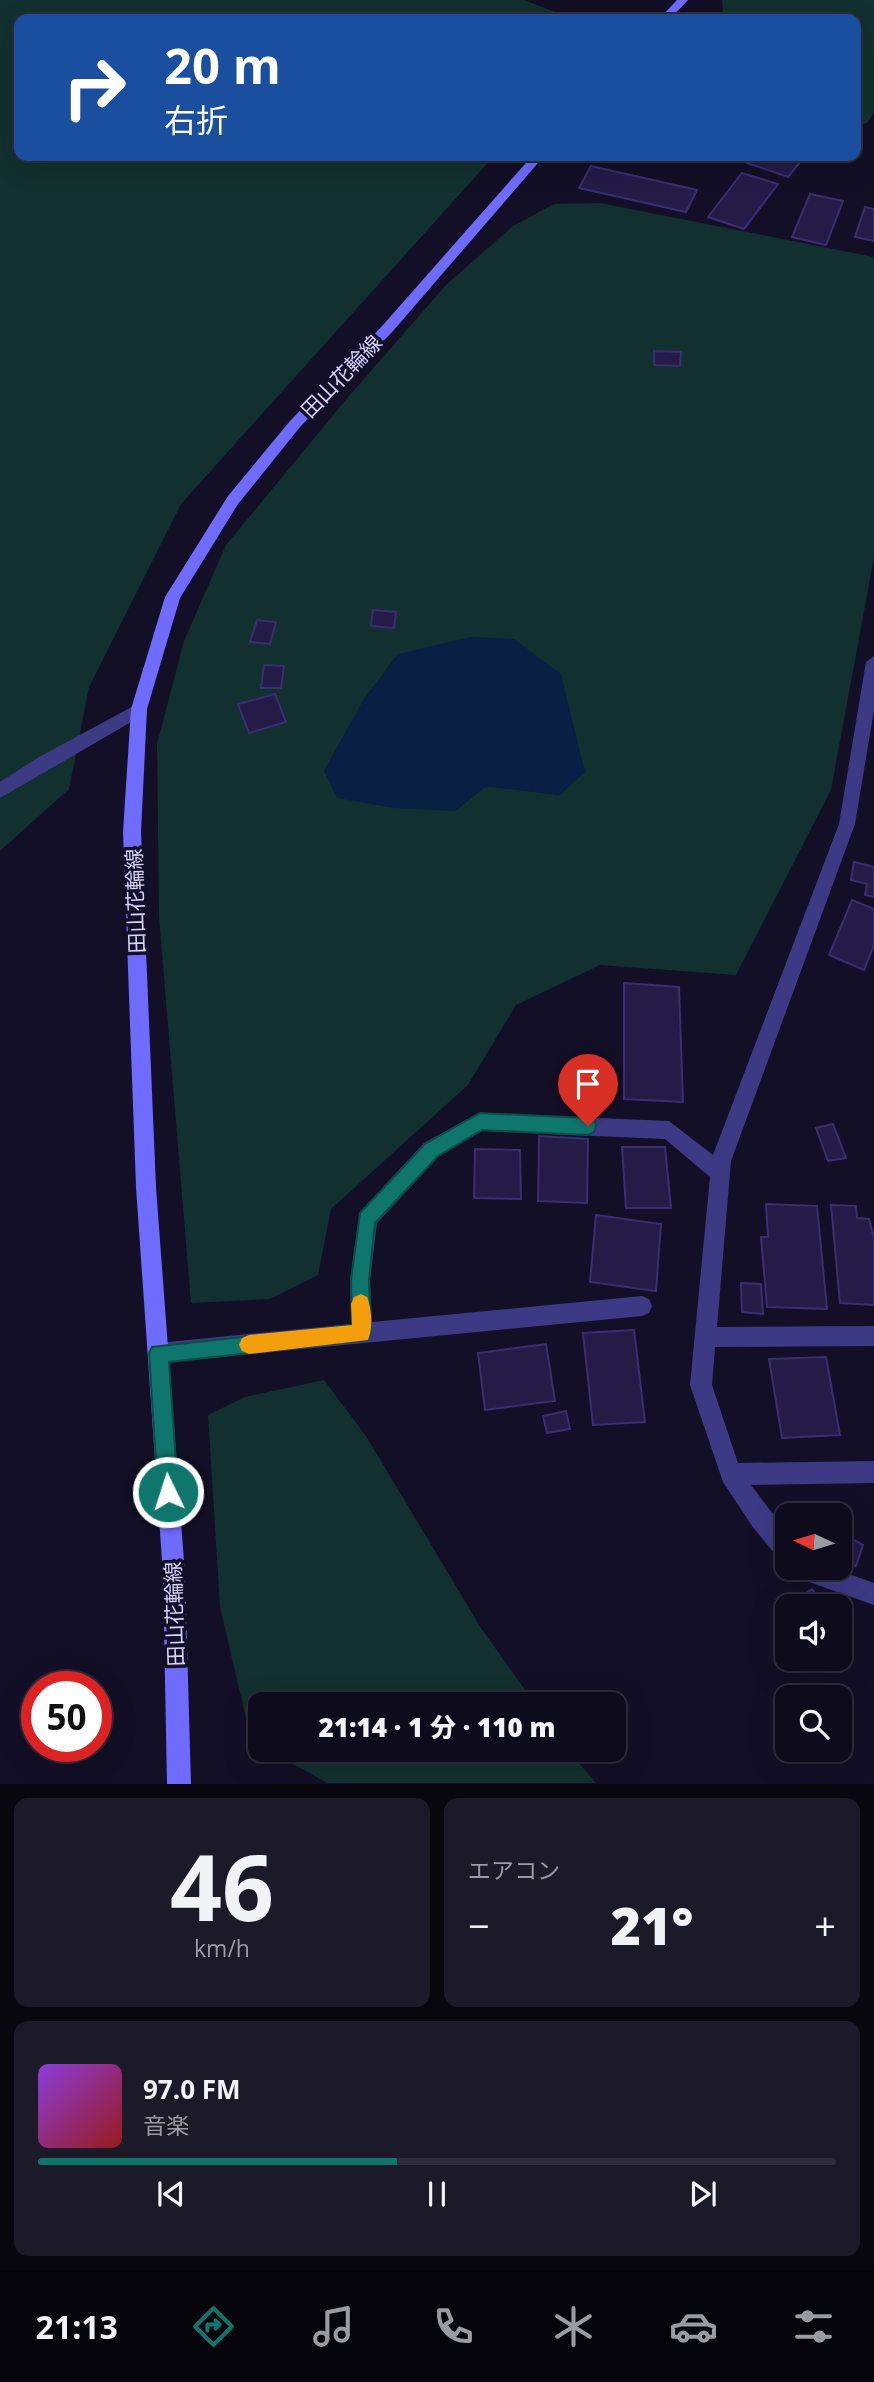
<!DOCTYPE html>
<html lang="ja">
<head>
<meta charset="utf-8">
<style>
	body { margin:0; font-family:"Open Sans","Noto Sans JP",sans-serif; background:#1c1929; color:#f1f3f6; height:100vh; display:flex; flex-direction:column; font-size:26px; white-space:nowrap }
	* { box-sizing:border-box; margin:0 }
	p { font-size:23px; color:#9b9ba3 }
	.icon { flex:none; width:38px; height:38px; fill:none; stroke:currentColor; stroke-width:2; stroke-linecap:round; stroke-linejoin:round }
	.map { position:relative; height:1784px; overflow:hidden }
	.drawer { display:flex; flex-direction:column; gap:14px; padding:14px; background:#08060f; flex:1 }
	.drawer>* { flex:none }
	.guide { position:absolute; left:14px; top:14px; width:847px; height:147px; border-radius:14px; box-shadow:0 7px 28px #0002,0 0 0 2px #2e2b3b; background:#1a4fa0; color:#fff; overflow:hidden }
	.needle { width:46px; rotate:274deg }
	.fabs { position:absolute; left:775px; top:1503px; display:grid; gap:14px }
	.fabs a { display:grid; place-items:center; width:77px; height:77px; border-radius:14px; background:#0e0b1c; box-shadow:0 7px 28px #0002,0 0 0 2px #2e2b3b; font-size:35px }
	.speed { position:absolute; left:21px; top:1671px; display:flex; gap:14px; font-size:35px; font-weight:700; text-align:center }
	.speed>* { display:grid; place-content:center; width:91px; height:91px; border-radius:50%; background:#0e0b1c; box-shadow:0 7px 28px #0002,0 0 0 2px #2e2b3b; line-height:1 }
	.speed .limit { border:10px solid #d22; background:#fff; color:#111 }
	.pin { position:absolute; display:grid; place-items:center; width:60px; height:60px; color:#fff; margin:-72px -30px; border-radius:50% 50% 50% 0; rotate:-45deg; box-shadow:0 0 7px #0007 }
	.pin .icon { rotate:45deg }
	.me { position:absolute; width:77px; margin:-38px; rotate:356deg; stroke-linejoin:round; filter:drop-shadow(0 0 5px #0008) }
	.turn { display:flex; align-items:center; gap:24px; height:147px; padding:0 35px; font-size:32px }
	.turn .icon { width:91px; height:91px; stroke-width:2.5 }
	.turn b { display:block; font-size:49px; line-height:60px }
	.big { font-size:52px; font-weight:800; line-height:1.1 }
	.drawer .card { flex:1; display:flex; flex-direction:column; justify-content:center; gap:10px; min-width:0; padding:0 24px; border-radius:14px; background:#1c1929 }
	.drawer .dial { align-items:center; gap:0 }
	.dial b { font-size:91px; line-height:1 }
	.song { display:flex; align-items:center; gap:21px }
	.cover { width:84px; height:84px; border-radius:10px; background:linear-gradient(135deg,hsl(270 70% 55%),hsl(0 70% 35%)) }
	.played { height:7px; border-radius:4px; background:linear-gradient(90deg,#0f766e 45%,#2e2b3b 45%) }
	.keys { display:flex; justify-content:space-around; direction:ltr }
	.heat { display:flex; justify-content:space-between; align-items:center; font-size:38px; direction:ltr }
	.drawer .tiles { flex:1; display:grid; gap:14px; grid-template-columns:1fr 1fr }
	.card:last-child { grid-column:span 2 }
	.trip { position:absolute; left:248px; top:1692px; width:378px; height:70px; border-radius:14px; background:#0e0b1c; box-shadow:0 7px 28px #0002,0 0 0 2px #2e2b3b; font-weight:800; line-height:70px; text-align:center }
	.menu { display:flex; height:112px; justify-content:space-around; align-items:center; background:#06040b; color:#9b9ba3 }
	.menu .icon { width:49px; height:49px }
	.menu .selected { color:#0f766e }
	.menu b { font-size:32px; color:#f1f3f6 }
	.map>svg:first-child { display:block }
	.green { fill:#12302f; fill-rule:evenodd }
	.water { fill:#0a1f44 }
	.building { fill:#241b47; stroke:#3b2d73; stroke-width:2 }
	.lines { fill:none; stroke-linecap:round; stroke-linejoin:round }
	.minor { fill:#3d3a85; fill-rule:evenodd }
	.secondary { fill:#6f6bff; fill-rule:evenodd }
	.route { fill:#0f766e; stroke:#0a4d48; stroke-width:2 }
	.slow { fill:#f59e0b }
	.labels { text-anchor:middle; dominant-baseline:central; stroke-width:7; stroke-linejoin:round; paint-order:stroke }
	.street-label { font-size:21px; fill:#d9d4ff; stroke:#130f26 }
</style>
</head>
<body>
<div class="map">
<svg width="874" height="1784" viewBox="0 0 874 1784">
	<rect width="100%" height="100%" fill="#130f26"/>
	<g class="green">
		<polygon points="0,0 524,0 573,19 19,19 19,156 494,156 181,504 89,687 69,789 0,851"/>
		<polygon points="722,0 874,0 874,112 868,122 856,127 856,19 723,19"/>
		<path d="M 600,203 L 874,257 L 874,557 L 831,790 L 736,975 L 600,965 L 516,1005 L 468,1085 L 331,1209 L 318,1275 L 270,1299 L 191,1303 L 159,917 L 157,744 L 184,641 L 226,545 L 349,396 L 446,285 L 513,226 L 554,204 ZM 398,654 L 560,795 L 486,786 L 455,811 L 324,771 L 365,698 Z"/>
		<polygon points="324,1380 366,1436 481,1628 535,1704 261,1704 261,1745 251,1740 220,1607 208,1415 245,1397"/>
		<polygon points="269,1750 568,1750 596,1783 327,1783"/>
	</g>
	<polygon class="water" points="471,637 514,639 561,674 585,772 560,795 486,786 455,811 394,808 337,798 324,771 365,698 398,654"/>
	<g class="building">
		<polygon points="727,156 805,156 788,177"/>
		<polygon points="591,166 697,190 686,212 579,188"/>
		<polygon points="742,173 778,184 744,229 708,217"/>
		<polygon points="810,194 843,201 826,245 792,237"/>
		<polygon points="865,207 874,209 874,241 855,237"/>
		<polygon points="654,351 681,352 680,366 654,365"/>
		<polygon points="373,610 396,612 394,628 371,626"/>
		<polygon points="257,620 276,622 270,644 250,642"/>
		<polygon points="264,665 284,666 281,688 261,688"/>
		<polygon points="275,694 286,722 249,733 238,704"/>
		<polygon points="854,862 874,867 874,897 865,895 867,884 851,880"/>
		<polygon points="852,900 874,909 874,945 864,970 829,955"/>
		<polygon points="624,983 679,987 683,1102 624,1099"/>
		<polygon points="833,1124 846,1158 828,1161 816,1128"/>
		<polygon points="539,1136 588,1139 587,1203 538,1201"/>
		<polygon points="622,1147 665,1147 671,1208 626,1208"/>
		<polygon points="475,1149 520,1150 521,1199 474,1198"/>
		<polygon points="766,1204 817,1206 827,1309 767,1307 761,1237 768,1237"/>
		<polygon points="831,1205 856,1206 857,1218 869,1219 874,1238 874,1305 840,1303"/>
		<polygon points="596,1215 661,1224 656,1291 590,1282"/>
		<polygon points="741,1283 761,1284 763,1314 742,1312"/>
		<polygon points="634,1330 645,1422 593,1425 583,1333"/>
		<polygon points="546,1344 555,1401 485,1410 478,1353"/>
		<polygon points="826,1357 840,1435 782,1438 769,1359"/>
		<polygon points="566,1411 570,1429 547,1433 543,1416"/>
		<polygon points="840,1532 863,1545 856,1566 840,1557"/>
		<polygon points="812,1589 824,1606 789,1606"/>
	</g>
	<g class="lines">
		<g class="minor">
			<polygon points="874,656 874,710 855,824 731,1161 717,1327 874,1326 874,1346 715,1347 712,1385 738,1463 874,1461 874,1483 751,1485 788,1534 788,1563 780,1560 752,1526 723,1482 690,1385 710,1177 665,1139 482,1131 438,1157 377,1223 370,1280 372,1322 642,1296 649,1299 652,1306 649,1313 642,1316 158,1363 151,1360 148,1353 151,1346 158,1343 351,1324 350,1280 360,1212 424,1143 473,1116 480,1113 669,1121 713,1155 839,824 866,662"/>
			<polygon points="139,703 145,704 147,709 145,714 0,798 0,782 39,757"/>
			<polygon points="789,1568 832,1568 874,1583 874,1605 792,1576"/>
		</g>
		<g class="secondary">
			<polygon points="677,0 688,0 670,19 659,19"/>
			<polygon points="532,156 544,156 393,331 300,427 238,504 180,598 147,709 141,832 156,1187 185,1575 191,1784 167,1784 163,1575 136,1187 123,832 131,709 165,597 228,496 290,421 383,325"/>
		</g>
	</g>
	<polygon class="route" points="480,1113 588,1118 594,1120 596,1126 594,1132 588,1135 482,1130 438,1156 375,1223 369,1280 371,1334 368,1340 169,1362 178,1492 175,1499 168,1502 161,1499 158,1492 149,1353 152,1347 352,1325 351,1280 360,1213 425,1144"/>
	<path class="slow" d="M 361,1294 L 367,1297 C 372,1309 373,1329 368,1340 L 249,1354 L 242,1351 L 239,1345 L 242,1338 L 249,1335 L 352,1325 L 351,1304 L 354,1297 Z"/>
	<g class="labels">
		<g class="street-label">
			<text transform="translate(341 376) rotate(-46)">田山花輪線</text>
			<text transform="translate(135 901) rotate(-92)">田山花輪線</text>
			<text transform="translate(174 1614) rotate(-92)">田山花輪線</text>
		</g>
	</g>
</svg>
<div class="fabs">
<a><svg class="needle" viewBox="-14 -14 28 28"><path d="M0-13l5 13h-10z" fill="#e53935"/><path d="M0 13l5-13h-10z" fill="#9b9ba3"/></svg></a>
<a><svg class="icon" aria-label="sound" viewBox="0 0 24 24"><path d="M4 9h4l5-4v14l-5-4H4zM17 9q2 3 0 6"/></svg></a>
<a><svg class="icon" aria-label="search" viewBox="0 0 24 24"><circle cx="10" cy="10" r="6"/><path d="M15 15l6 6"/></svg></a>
</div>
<div class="speed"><div class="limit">50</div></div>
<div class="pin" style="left:588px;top:1126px;background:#d93025"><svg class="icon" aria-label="arrive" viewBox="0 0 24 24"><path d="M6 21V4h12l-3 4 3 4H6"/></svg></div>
<svg class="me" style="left:168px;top:1492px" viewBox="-20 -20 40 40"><circle r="17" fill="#0f766e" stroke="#fff" stroke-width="3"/><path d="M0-11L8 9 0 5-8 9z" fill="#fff"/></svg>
<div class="trip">21:14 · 1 分 · 110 m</div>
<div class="guide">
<div class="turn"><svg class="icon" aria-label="right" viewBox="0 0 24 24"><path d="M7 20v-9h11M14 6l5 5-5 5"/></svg><div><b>20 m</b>右折</div></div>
</div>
</div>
<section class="drawer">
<div class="tiles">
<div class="card dial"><b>46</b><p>km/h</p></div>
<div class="card"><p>エアコン</p>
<div class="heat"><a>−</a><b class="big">21°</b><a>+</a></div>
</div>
<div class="card">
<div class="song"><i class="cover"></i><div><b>97.0 FM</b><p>音楽</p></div></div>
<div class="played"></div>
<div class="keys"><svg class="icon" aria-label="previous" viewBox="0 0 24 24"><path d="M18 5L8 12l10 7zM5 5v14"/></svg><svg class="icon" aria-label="pause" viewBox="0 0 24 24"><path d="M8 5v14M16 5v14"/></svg><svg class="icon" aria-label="next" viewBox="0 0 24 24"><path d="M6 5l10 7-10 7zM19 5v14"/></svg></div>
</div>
</div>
</section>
<nav class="menu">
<b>21:13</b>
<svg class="icon selected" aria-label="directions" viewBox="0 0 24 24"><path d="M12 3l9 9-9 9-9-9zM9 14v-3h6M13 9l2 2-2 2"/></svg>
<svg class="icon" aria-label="music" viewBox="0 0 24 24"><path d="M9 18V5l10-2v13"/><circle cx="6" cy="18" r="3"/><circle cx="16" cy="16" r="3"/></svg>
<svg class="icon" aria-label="phone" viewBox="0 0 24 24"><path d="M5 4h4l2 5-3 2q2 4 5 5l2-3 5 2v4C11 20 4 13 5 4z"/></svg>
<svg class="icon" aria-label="climate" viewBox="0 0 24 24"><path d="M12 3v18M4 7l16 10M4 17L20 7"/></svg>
<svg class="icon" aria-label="car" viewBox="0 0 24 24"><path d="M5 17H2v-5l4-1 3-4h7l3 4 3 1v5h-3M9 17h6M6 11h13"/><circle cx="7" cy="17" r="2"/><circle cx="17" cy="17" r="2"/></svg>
<svg class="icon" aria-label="filters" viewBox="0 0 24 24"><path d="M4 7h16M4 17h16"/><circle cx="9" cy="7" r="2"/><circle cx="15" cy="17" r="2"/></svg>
</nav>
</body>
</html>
